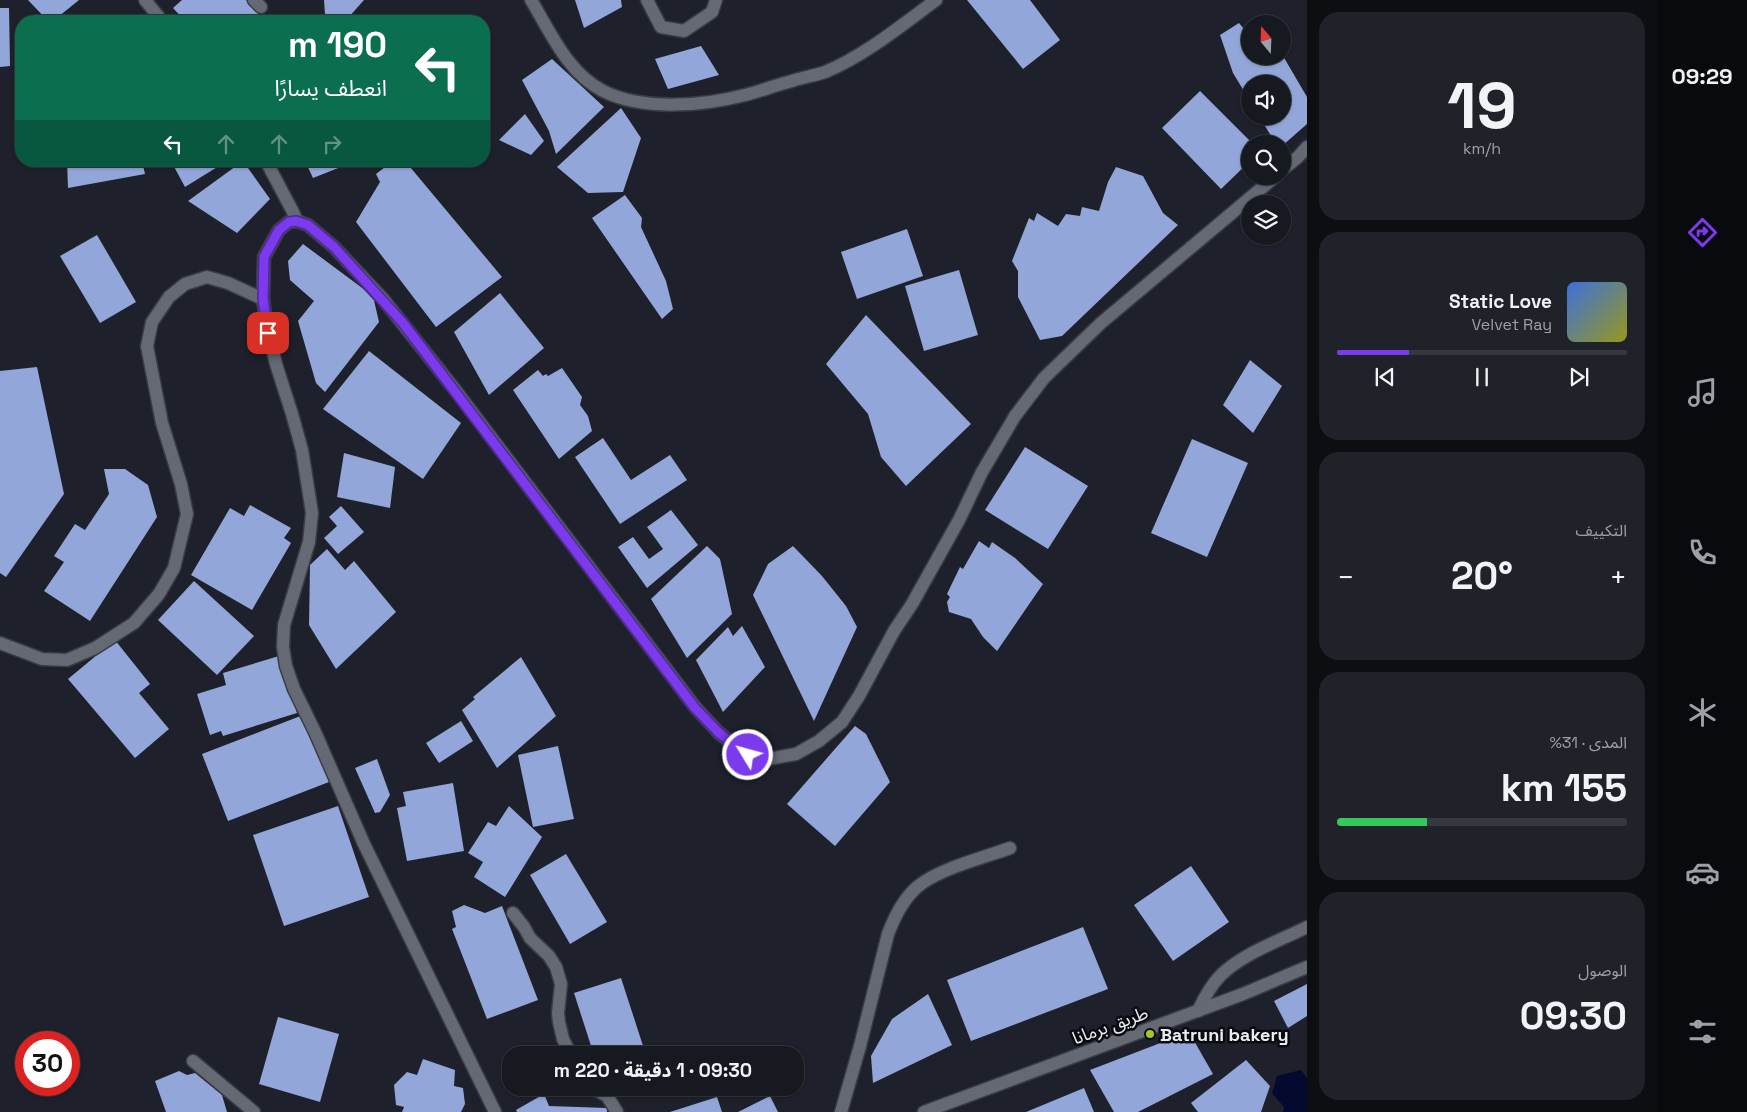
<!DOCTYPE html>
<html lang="ar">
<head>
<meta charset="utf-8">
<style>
	body { margin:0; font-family:"Space Grotesk","Noto Sans Arabic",sans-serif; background:#1f2229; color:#f1f3f6; direction:rtl; height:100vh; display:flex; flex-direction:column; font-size:19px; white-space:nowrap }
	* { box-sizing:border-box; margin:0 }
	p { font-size:16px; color:#9ea0a5 }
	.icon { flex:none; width:28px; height:28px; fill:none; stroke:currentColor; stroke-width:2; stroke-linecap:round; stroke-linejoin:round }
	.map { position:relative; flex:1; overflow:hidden; direction:ltr }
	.drawer { display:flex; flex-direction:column; gap:12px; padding:12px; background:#0c0e12; width:350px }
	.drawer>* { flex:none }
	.banner { position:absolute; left:15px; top:15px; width:475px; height:152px; border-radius:20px; box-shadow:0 1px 4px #0004,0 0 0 1px #35383e; direction:rtl; background:#0b6e4f; color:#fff; overflow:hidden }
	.needle { width:32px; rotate:341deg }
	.tools { position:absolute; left:1241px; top:15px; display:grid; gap:10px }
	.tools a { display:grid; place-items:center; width:50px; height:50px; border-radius:50%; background:#161920; box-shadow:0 1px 4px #0004,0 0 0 1px #35383e; font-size:25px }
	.speed { position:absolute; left:15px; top:1031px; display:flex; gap:10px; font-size:25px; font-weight:700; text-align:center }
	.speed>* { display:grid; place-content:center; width:65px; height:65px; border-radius:50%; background:#161920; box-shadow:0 1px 4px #0004,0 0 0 1px #35383e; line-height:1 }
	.speed .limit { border:8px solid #d22; background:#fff; color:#111 }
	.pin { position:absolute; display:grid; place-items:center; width:42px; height:42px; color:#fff; margin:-21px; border-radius:10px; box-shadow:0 2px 8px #0006 }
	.me { position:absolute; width:55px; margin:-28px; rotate:307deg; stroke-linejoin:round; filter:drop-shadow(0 0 4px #0008) }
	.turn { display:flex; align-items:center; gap:18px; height:105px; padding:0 20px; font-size:22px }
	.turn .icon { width:65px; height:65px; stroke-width:2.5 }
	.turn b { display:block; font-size:35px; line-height:42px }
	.lanes { display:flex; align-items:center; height:48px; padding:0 20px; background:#0003; justify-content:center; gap:25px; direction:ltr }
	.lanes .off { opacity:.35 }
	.big { font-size:38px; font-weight:700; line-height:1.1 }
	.drawer .card { flex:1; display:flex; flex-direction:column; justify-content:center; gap:8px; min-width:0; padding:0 18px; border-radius:20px; background:#1f2229 }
	.drawer .dial { align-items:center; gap:0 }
	.dial b { font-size:65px; line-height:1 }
	.song { display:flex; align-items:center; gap:15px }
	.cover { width:60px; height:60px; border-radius:8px; background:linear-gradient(135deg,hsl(220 70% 55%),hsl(60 70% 35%)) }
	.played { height:5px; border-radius:2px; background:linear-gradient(90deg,#7c3aed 25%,#35383e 25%) }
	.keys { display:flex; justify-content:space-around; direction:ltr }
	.heat { display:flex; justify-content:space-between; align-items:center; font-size:28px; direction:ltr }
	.charge { height:8px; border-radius:4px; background:linear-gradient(90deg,#34c759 31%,#35383e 0) }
	.trip { position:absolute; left:502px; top:1046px; width:302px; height:50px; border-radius:20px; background:#161920; box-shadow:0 1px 4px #0004,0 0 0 1px #35383e; font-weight:700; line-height:50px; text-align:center; direction:rtl }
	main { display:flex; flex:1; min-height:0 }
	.menu { display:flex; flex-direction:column; width:90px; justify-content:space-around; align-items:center; background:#090a0d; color:#9ea0a5 }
	.menu .icon { width:35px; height:35px }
	.menu .on { color:#7c3aed }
	.menu b { font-size:22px; color:#f1f3f6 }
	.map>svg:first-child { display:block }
	.water { fill:#040930 }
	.building { fill:#92a6d9 }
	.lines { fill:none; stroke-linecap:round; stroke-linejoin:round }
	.minor-casing { stroke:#3a3c44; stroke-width:15 }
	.minor { stroke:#646974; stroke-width:12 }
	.route-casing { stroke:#51269a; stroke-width:12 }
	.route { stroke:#7c3aed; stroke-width:9 }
	.poi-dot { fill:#a5c823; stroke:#090b0f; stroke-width:2 }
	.labels { text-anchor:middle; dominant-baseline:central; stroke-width:5; stroke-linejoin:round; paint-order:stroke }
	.street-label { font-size:18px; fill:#e9ecf3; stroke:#090b0f }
	.poi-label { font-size:18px; font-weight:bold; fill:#e9ecf3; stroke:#090b0f; text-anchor:start }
</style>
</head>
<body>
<main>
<nav class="menu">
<b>09:29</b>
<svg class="icon on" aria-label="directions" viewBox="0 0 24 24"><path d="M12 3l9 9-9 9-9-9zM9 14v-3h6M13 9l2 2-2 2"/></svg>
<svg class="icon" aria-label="music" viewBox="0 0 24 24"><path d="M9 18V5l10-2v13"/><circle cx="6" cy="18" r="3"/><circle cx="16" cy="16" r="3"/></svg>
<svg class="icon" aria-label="phone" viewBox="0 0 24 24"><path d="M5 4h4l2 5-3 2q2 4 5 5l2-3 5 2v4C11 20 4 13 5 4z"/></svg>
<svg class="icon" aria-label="climate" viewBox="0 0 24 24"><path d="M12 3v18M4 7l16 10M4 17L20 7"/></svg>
<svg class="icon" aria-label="car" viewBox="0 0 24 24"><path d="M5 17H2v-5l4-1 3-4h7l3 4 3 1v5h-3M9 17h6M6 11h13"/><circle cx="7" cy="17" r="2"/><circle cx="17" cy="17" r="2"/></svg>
<svg class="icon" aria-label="filters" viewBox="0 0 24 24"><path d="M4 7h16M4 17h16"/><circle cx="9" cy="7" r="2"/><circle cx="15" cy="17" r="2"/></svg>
</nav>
<section class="drawer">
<div class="card dial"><b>19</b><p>km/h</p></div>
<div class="card">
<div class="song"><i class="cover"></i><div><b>Static Love</b><p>Velvet Ray</p></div></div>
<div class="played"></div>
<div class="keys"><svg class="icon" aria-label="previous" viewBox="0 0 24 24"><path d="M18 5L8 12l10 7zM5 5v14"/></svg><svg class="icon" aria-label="pause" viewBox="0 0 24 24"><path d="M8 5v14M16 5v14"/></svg><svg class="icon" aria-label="next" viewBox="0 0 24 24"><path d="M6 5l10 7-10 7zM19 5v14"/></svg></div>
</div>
<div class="card"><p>التكييف</p>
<div class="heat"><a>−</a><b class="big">20°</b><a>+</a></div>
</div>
<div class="card"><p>المدى · 31%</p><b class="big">155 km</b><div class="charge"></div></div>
<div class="card"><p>الوصول</p><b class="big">09:30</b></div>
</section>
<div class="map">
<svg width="1307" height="1112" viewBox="0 0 1307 1112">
	<rect width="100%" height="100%" fill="#1e212b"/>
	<polygon class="water" points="1301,1070 1307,1078 1307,1112 1283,1112 1284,1107 1272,1093 1277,1076"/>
	<g class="building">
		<polygon points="28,0 79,0 53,21 48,21"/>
		<polygon points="182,0 246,0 261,14 253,21 185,21 173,8"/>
		<polygon points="324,0 364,0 348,18 325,14"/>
		<polygon points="575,0 621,0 622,7 584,28"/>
		<polygon points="967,0 1030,0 1060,40 1023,69"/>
		<polygon points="0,8 9,8 10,66 0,67"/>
		<polygon points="1239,23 1244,29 1250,26 1250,56 1283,56 1307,97 1307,124 1282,146 1282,144 1276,144 1259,116 1282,116 1282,84 1250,84 1250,101 1233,73 1220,35"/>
		<polygon points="701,46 719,75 668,89 655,59"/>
		<polygon points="552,59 604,107 556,154 549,131 522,80"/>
		<polygon points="1200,91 1253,144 1250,144 1250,161 1221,189 1162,128"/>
		<polygon points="621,108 641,138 623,192 588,193 557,167"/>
		<polygon points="525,114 544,141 531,155 499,140"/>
		<polygon points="67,161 142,161 145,174 68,188"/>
		<polygon points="171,161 227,161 185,187"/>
		<polygon points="243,161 270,199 237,233 188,201"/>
		<polygon points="305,161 356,161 313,178"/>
		<polygon points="393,161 405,161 502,277 436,327 356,222 380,182 376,174"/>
		<polygon points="1116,167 1143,176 1163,213 1178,225 1062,336 1040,340 1018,297 1018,271 1012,261 1029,218 1034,221 1037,213 1058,226 1066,214 1080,216 1082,207 1099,211 1108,182"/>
		<polygon points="625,195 642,218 641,227 666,281 673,309 662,319 592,218"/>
		<polygon points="907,229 923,276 857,299 841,252"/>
		<polygon points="97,235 136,302 100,323 60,256"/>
		<polygon points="303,244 373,296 379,322 325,392 316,383 298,321 314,301 290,280 288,261"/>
		<polygon points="959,270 978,335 924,351 905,286"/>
		<polygon points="500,293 544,348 489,395 454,332"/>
		<polygon points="866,315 971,424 906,486 881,457 868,414 826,364"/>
		<polygon points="369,351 461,423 423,479 323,409"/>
		<polygon points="1250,360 1282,386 1253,433 1223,405"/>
		<polygon points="37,367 64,494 6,577 0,573 0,371"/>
		<polygon points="562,368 582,397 580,405 588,416 592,431 559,459 513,390 538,370 543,376 546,374 548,376"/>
		<polygon points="603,438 631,480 670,455 687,480 620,524 575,457"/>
		<polygon points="1192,439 1248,463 1207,557 1151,533"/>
		<polygon points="1025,447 1088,486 1048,549 985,510"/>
		<polygon points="344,453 395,467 390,508 337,497"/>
		<polygon points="104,469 125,469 148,485 157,517 90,621 44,591 64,562 54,556 75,524 85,530 109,494"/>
		<polygon points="250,505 291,528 284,538 291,543 252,610 191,575 230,508 244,516"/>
		<polygon points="341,506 364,532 338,554 324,538 337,526 329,517"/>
		<polygon points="671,510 698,545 647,588 618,547 633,537 649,559 663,549 647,527"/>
		<polygon points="979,541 989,548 992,542 1015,558 1043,584 997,651 983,637 971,619 949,612 947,602 950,597 947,594 960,567 963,569"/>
		<polygon points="707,546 720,559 732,614 687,658 651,599"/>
		<polygon points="793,546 822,576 846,606 857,627 814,721 753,595 768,564"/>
		<polygon points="327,549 345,570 354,561 396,612 336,669 309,625 310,565"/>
		<polygon points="194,581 254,636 217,675 158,620"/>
		<polygon points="742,626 765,667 723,712 696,660 728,627 733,636"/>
		<polygon points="115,640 150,684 139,693 169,729 135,758 68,679"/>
		<polygon points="279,656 297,713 223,736 221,731 210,735 197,694 226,685 223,673"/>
		<polygon points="521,657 556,716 497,768 462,710 475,699 473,697"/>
		<polygon points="303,715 329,782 228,821 202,754"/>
		<polygon points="461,721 473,741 439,763 426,743"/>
		<polygon points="855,726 866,734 890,782 835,846 787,804"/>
		<polygon points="558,746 574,819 533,827 518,755"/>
		<polygon points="377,759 390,795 380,812 375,813 355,768"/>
		<polygon points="453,783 464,851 407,861 397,808 406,806 403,792"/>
		<polygon points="338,806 369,897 284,926 253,835"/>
		<polygon points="509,806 542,837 505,897 474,877 483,862 468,853 488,822 496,826"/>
		<polygon points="566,854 607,922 570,944 530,875"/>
		<polygon points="1191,866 1229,922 1173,961 1134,905"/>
		<polygon points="464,905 485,913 502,906 538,1000 487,1019 452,929 456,927 452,911"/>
		<polygon points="1083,927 1108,989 971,1041 947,980"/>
		<polygon points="621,978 646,1055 594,1055 574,993"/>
		<polygon points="1307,984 1307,1016 1288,1028 1274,1001"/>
		<polygon points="928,994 952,1045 873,1083 871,1056 892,1019"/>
		<polygon points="278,1017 339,1034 320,1102 259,1084"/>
		<polygon points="1189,1032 1213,1074 1138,1112 1114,1112 1090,1070"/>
		<polygon points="423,1059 455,1070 454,1086 463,1088 465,1104 461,1112 402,1112 404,1107 396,1105 394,1085 407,1072 417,1075"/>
		<polygon points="1246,1060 1270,1086 1261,1112 1198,1112 1191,1103"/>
		<polygon points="179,1071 187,1075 195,1073 222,1095 227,1112 166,1112 155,1081"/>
		<polygon points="611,1088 633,1088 616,1093"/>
		<polygon points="1084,1088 1094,1112 1026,1112"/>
		<polygon points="544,1094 549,1106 607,1108 607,1112 517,1112 516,1110"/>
		<polygon points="770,1096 778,1112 738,1112"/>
		<polygon points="717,1097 722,1112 670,1112"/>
	</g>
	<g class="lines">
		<g class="minor-casing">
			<g id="minor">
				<polyline points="145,0 162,21"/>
				<polyline points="254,0 261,7"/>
				<path d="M 531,0 C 551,33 567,72 603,91 C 643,111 703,106 745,95 C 761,91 776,85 792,81 C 803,77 814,76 825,72 C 864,56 902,25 936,0"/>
				<polyline points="647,0 661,27 684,31 712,12 716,0"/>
				<polyline points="266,161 292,210 297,221"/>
				<polyline points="1282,170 1298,157 1307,147"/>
				<polyline points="0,643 42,659 67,660 95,648 134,623 159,594 174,568 187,514 181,484 162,423 147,346 152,322 169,297 185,284 207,277 228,283 263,299"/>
				<polyline points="513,913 524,927 530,938 549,956 556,967 561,984 558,1013 559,1022 563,1039 571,1055"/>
				<path d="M 1198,1011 C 1204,998 1211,985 1221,975 C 1244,953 1279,941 1307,927"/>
				<polyline points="193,1061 254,1112"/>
				<polyline points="593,1088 607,1096 617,1112"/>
				<polyline points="495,1112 364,844 315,732 294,689 286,666 283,647 284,625 309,542 312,513 302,450 292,414 276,364 266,322 263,299 264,257 279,230 289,222 297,221 308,225 334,247 383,299 456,391 695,707 719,733 738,748 748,755 762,760 796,754 819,741 842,722 859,696 894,631 912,604 959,520 982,472 1015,416 1044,378 1101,323 1276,176"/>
				<path d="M 841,1112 L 860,1046 L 888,934 C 894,918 903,900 916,888 C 937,869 983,858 1010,848"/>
				<polyline points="924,1112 1243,994 1307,967"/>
			</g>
		</g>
		<use href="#minor" class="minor"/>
	</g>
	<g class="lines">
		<g class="route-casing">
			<polyline id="route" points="268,333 263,299 264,257 279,230 289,222 296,221 308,225 334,247 403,323 695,708 719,733 748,755"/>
		</g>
		<use href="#route" class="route"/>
	</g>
	<circle class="poi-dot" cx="1150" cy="1034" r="5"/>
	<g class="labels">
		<g class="street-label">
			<text transform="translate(1110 1025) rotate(-20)">طريق برمانا</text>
		</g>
		<g class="poi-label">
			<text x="1160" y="1034">Batruni bakery</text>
		</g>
	</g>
</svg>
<div class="tools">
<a><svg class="needle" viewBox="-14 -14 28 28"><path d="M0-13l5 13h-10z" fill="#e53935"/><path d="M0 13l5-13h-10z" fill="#9ea0a5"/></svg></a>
<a><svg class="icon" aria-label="sound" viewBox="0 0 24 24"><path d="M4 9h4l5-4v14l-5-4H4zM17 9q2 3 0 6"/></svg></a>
<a><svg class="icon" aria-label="search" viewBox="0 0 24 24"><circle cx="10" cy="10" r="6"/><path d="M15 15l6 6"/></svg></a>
<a><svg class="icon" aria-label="layers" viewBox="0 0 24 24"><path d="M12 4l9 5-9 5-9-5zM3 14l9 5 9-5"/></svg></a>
</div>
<div class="speed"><div class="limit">30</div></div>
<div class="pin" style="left:268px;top:333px;background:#d93025"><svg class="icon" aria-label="arrive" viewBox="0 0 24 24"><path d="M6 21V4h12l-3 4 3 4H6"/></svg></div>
<svg class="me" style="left:748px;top:755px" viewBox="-20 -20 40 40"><circle r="17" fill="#7c3aed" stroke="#fff" stroke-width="3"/><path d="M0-11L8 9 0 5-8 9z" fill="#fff"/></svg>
<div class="trip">09:30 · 1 دقيقة · 220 m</div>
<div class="banner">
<div class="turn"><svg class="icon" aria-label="left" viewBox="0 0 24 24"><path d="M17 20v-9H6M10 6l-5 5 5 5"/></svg><div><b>190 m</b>انعطف يسارًا</div></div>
<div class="lanes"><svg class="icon" aria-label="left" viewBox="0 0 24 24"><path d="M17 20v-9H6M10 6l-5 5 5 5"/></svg><svg class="icon off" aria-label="ahead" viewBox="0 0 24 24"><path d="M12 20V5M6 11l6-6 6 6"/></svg><svg class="icon off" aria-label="ahead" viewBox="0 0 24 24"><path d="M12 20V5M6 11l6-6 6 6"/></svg><svg class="icon off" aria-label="right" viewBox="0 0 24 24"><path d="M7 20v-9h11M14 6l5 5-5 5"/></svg></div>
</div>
</div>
</main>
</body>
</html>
